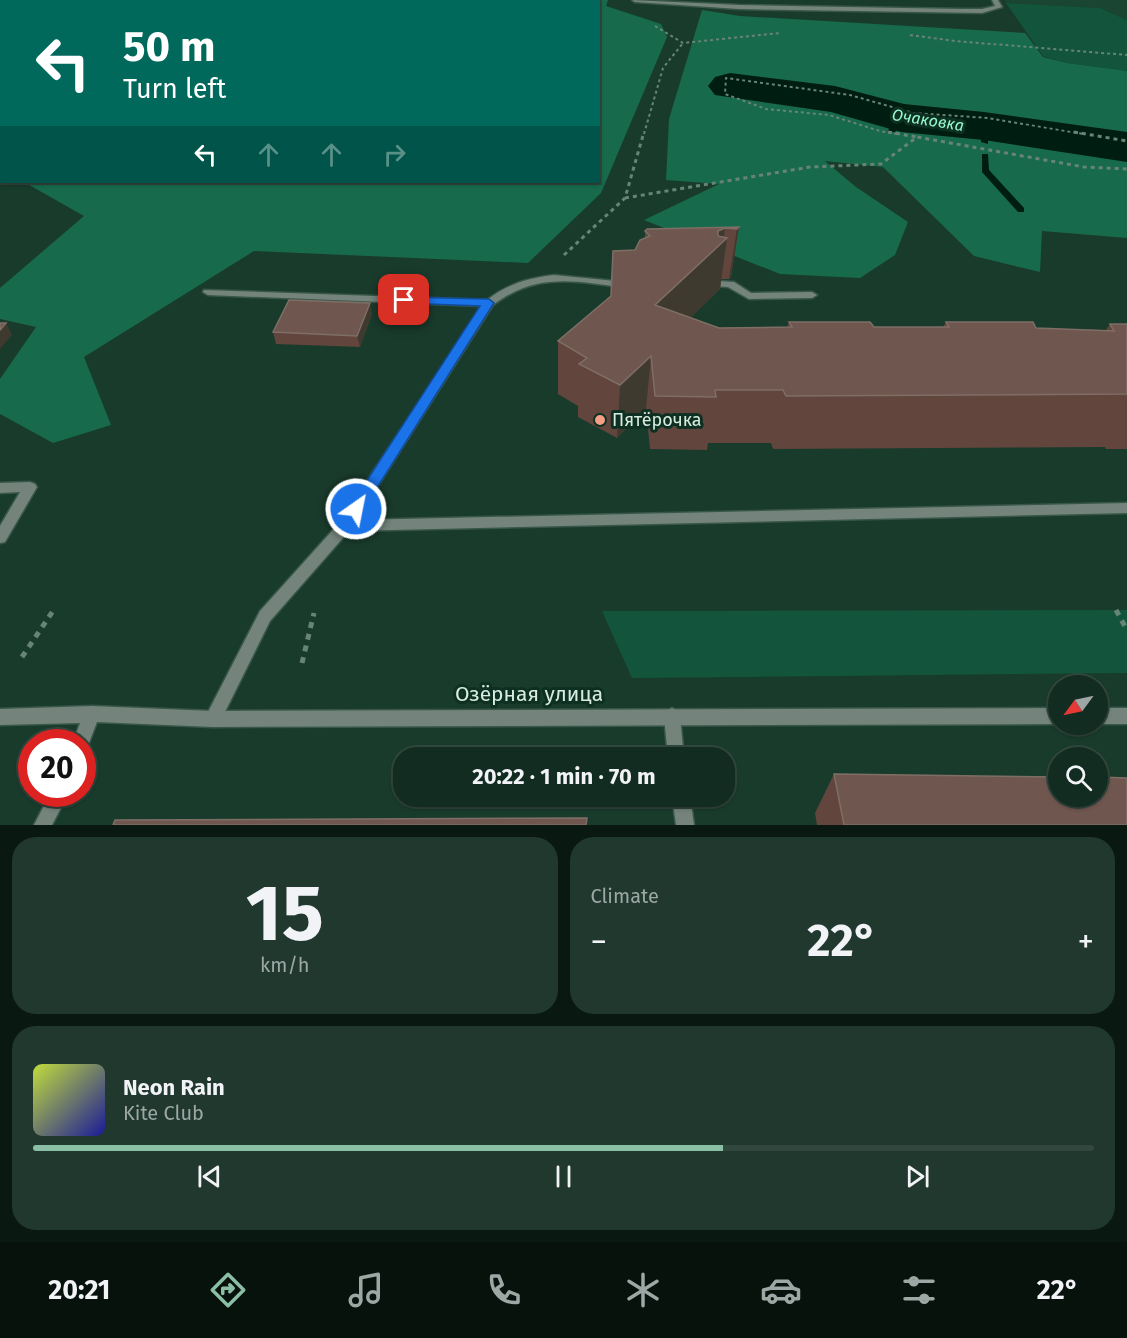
<!DOCTYPE html>
<html lang="en">
<head>
<meta charset="utf-8">
<style>
	body { margin:0; font-family:"Fira Sans",sans-serif; background:#20382e; color:#f1f3f6; height:100vh; display:flex; flex-direction:column; font-size:22px; white-space:nowrap }
	* { box-sizing:border-box; margin:0 }
	p { font-size:20px; color:#9da7a5 }
	.icon { flex:none; width:33px; height:33px; fill:none; stroke:currentColor; stroke-width:2; stroke-linecap:round; stroke-linejoin:round }
	.map { position:relative; height:825px; overflow:hidden }
	.drawer { display:flex; flex-direction:column; gap:12px; padding:12px; background:#0a1812; flex:1 }
	.drawer>* { flex:none }
	.guide { position:absolute; left:0px; top:0px; width:600px; height:183px; box-shadow:0 2px 4px #0004,0 0 0 2px #32483f; background:#00695c; color:#fff; overflow:hidden }
	.needle { width:39px; rotate:237deg }
	.fabs { position:absolute; left:1048px; top:675px; display:grid; gap:12px }
	.fabs a { display:grid; place-items:center; width:60px; height:60px; border-radius:50%; background:#132c21; box-shadow:0 2px 4px #0004,0 0 0 2px #32483f; font-size:30px }
	.speed { position:absolute; left:18px; top:729px; display:flex; gap:12px; font-size:30px; font-weight:700; text-align:center }
	.speed>* { display:grid; place-content:center; width:78px; height:78px; border-radius:50%; background:#132c21; box-shadow:0 2px 4px #0004,0 0 0 2px #32483f; line-height:1 }
	.speed .limit { border:9px solid #d22; background:#fff; color:#111 }
	.pin { position:absolute; display:grid; place-items:center; width:51px; height:51px; color:#fff; margin:-26px; border-radius:12px; box-shadow:0 3px 9px #0006 }
	.me { position:absolute; width:66px; margin:-33px; rotate:33deg; stroke-linejoin:round; filter:drop-shadow(0 0 4px #0008) }
	.turn { display:flex; align-items:center; gap:21px; height:126px; padding:0 24px; font-size:27px }
	.turn .icon { width:78px; height:78px; stroke-width:2.5 }
	.turn b { display:block; font-size:42px; line-height:51px }
	.lanes { display:flex; align-items:center; height:57px; padding:0 24px; background:#0003; justify-content:center; gap:30px; direction:ltr }
	.lanes .off { opacity:.35 }
	.big { font-size:45px; font-weight:700; line-height:1.1 }
	.drawer .widget { flex:1; display:flex; flex-direction:column; justify-content:center; gap:9px; min-width:0; padding:0 21px; border-radius:24px; background:#20382e }
	.drawer .dial { align-items:center; gap:0 }
	.dial b { font-size:78px; line-height:1 }
	.song { display:flex; align-items:center; gap:18px }
	.cover { width:72px; height:72px; border-radius:9px; background:linear-gradient(135deg,hsl(70 70% 55%),hsl(240 70% 35%)) }
	.played { height:6px; border-radius:3px; background:linear-gradient(90deg,#8abfa5 65%,#32483f 65%) }
	.keys { display:flex; justify-content:space-around; direction:ltr }
	.heat { display:flex; justify-content:space-between; align-items:center; font-size:33px; direction:ltr }
	.drawer .tiles { flex:1; display:grid; gap:12px; grid-template-columns:1fr 1fr }
	.widget:last-child { grid-column:span 2 }
	.trip { position:absolute; left:393px; top:747px; width:342px; height:60px; border-radius:24px; background:#132c21; box-shadow:0 2px 4px #0004,0 0 0 2px #32483f; font-weight:700; line-height:60px; text-align:center }
	.dock { display:flex; height:96px; justify-content:space-around; align-items:center; background:#08120d; color:#9da7a5 }
	.dock .icon { width:42px; height:42px }
	.dock .selected { color:#8abfa5 }
	.dock b { font-size:27px; color:#f1f3f6 }
	.map>svg:first-child { display:block }
	.built { fill:#1a4533 }
	.green { fill:#13553c }
	.forest { fill:#186a4c }
	.lines { fill:none; stroke-linecap:round; stroke-linejoin:round }
	.stream { fill:#001d11; fill-rule:evenodd }
	.river { fill:#001d11; fill-rule:evenodd }
	.service-casing { stroke:#385749; stroke-width:3 }
	.tertiary-casing { stroke:#385749; stroke-width:3 }
	.path-far2 { stroke:#688477; stroke-width:2; stroke-dasharray:3 3; stroke-linecap:butt }
	.path-far1 { stroke:#688477; stroke-width:3; stroke-dasharray:4 4; stroke-linecap:butt }
	.path { stroke:#688477; stroke-width:5; stroke-dasharray:6 6; stroke-linecap:butt }
	.service { fill:#74847c; fill-rule:evenodd }
	.tertiary { fill:#74847c; fill-rule:evenodd }
	.wall { fill:#62453d }
	.shaded-wall { fill:#3f3a2f }
	.building { fill:#6f574f; stroke:#7f6e66; stroke-width:1.5 }
	.route { fill:#1a73e8; stroke:#114b97; stroke-width:1.5 }
	.poi-dot { fill:#f49e86; stroke:#0e3022; stroke-width:2 }
	.labels { text-anchor:middle; dominant-baseline:central; stroke-width:6; stroke-linejoin:round; paint-order:stroke }
	.far-water-label { font-size:16px; font-style:italic; fill:#95facd; stroke:#0e3022 }
	.poi-label { font-size:18px; fill:#d8ebe1; stroke:#0e3022; text-anchor:start }
	.near-street-label { font-size:21px; fill:#d8ebe1; stroke:#0e3022 }
</style>
</head>
<body>
<div class="map">
<svg width="1127" height="825" viewBox="0 0 1127 825">
	<rect width="100%" height="100%" fill="#193b2c"/>
	<polygon class="built" points="1005,0 1127,0 1127,20 1100,8 1006,3"/>
	<g class="green">
		<polygon points="1006,3 1100,8 1127,20 1127,71 1067,63 1043,56"/>
		<polygon points="1127,610 1127,673 632,678 602,611"/>
	</g>
	<g class="forest">
		<polygon points="518,0 608,0 606,6 661,24 667,37 601,193 528,263 254,251 84,357 111,425 53,443 0,414 0,379 36,327 0,319 0,288 84,216 24,182 598,182 598,2 515,1"/>
		<polygon points="702,10 740,16 1025,33 1043,57 1067,63 1127,71 1127,238 1042,231 1040,272 974,256 883,167 825,161 856,187 908,222 895,255 860,278 780,274 644,220 719,184 666,180 669,119"/>
	</g>
	<g class="lines">
		<g class="stream">
			<polygon points="898,116 905,118 895,132 889,132 888,130"/>
			<polygon points="981,124 988,126 988,144 981,142"/>
			<polygon points="982,154 988,154 989,170 1024,208 1024,212 1018,212 982,172"/>
		</g>
		<polygon class="river" points="730,73 835,86 904,104 984,112 1127,132 1127,162 984,140 901,132 831,112 715,95 708,86 715,77"/>
		<g class="service-casing">
			<g id="service">
				<polygon points="435,0 441,0 434,2"/>
				<polygon points="632,0 739,5 961,9 982,9 995,6 992,0 998,0 1002,7 982,13 739,9 635,2"/>
				<rect x="0" y="6" width="2" height="4"/>
				<path d="M 554,275 L 626,282 L 631,285 L 626,288 C 575,281 537,272 493,305 L 356,520 L 1127,503 L 1127,513 L 349,531 L 270,621 L 219,724 L 213,727 L 207,724 L 205,719 L 207,714 L 260,611 L 340,522 L 482,306 L 208,295 L 203,292 L 204,290 L 487,300 C 508,284 528,278 554,275 Z"/>
				<polygon points="717,281 734,282 751,293 812,292 817,295 812,298 749,299 728,287 713,286 712,284"/>
				<polygon points="30,482 35,484 37,487 5,542 0,543 0,526 20,492 0,493 0,483"/>
				<polygon points="672,708 678,711 680,716 684,758 668,758 664,716 666,711"/>
				<polygon points="672,796 690,796 694,825 676,825"/>
			</g>
		</g>
		<g class="tertiary-casing">
			<g id="tertiary">
				<polygon points="92,706 213,711 1059,708 1059,724 213,727 97,722 87,748 82,749 82,742 73,742 80,723 0,725 0,709"/>
				<rect x="1098" y="708" width="29" height="16"/>
				<polygon points="50,794 68,794 52,825 34,825"/>
			</g>
		</g>
		<g class="path-far2">
			<polyline points="655,26 683,43 780,33"/>
			<polyline points="910,35 955,41 1127,55"/>
			<polyline points="644,134 663,68 683,43"/>
			<polyline points="897,134 880,131 829,115 766,109 725,94 726,78 850,95 913,113 988,118 1083,134"/>
		</g>
		<g class="path-far1">
			<polyline points="888,132 917,137"/>
			<polyline points="1074,132 1127,141"/>
			<polyline points="625,198 810,167 881,164 917,137 1084,167 1127,169"/>
			<polyline points="564,255 625,198 644,132"/>
		</g>
		<g class="path">
			<polyline points="1116,610 1127,630"/>
			<polyline points="22,657 55,608"/>
			<polyline points="302,663 314,613"/>
		</g>
		<use href="#service" class="service"/>
		<use href="#tertiary" class="tertiary"/>
	</g>
	<g class="wall">
		<polygon points="50,0 428,0 427,2 51,2"/>
		<polygon points="739,227 731,277 729,279 721,279 720,289 690,318 719,328 787,327 789,322 874,327 943,327 946,322 1036,328 1106,330 1110,324 1127,324 1127,449 1106,449 1105,447 773,449 771,443 708,443 707,450 650,449 646,408 617,438 578,417 578,406 558,394 558,341 611,296 635,250 645,238 645,231"/>
		<polygon points="372,314 360,347 276,344 273,332"/>
		<polygon points="834,774 1127,825 817,825 815,813"/>
	</g>
	<g class="shaded-wall">
		<polygon points="739,227 731,277 729,279 737,229"/>
		<polygon points="725,228 723,242 727,238 720,289 651,357 646,408 617,438 620,385 655,305 718,231"/>
		<polygon points="370,303 372,314 360,347 357,336"/>
		<polygon points="6,323 12,335 0,349 0,330"/>
	</g>
	<g class="building">
		<polygon points="103,0 422,0 421,2 100,2"/>
		<polygon points="739,227 737,229 725,228 718,231 718,236 727,238 655,305 719,328 792,327 789,322 870,322 874,327 949,327 946,322 1033,322 1036,328 1114,331 1110,324 1127,324 1127,394 786,396 783,390 715,390 716,397 655,396 651,356 620,385 579,364 587,358 558,341 611,296 613,251 635,250 640,240 650,236 645,231 647,229"/>
		<polygon points="289,300 370,303 357,336 273,332"/>
		<polygon points="0,323 6,323 0,330"/>
		<polygon points="834,774 1059,777 1059,796 1098,796 1098,777 1127,778 1127,825 844,825"/>
		<polygon points="587,818 586,825 113,825 115,820"/>
	</g>
	<polygon class="route" points="404,297 489,299 494,303 361,513 351,513 349,509 351,505 480,306 400,303 398,300"/>
	<circle class="poi-dot" cx="600" cy="420" r="6"/>
	<g class="labels">
		<g class="far-water-label">
			<text transform="translate(928 120) rotate(9)">Очаковка</text>
		</g>
		<g class="poi-label">
			<text x="612" y="420">Пятёрочка</text>
		</g>
		<g class="near-street-label">
			<text x="529" y="694">Озёрная улица</text>
		</g>
	</g>
</svg>
<div class="fabs">
<a><svg class="needle" viewBox="-14 -14 28 28"><path d="M0-13l5 13h-10z" fill="#e53935"/><path d="M0 13l5-13h-10z" fill="#9da7a5"/></svg></a>
<a><svg class="icon" aria-label="search" viewBox="0 0 24 24"><circle cx="10" cy="10" r="6"/><path d="M15 15l6 6"/></svg></a>
</div>
<div class="speed"><div class="limit">20</div></div>
<div class="pin" style="left:404px;top:300px;background:#d93025"><svg class="icon" aria-label="arrive" viewBox="0 0 24 24"><path d="M6 21V4h12l-3 4 3 4H6"/></svg></div>
<svg class="me" style="left:356px;top:509px" viewBox="-20 -20 40 40"><circle r="17" fill="#1a73e8" stroke="#fff" stroke-width="3"/><path d="M0-11L8 9 0 5-8 9z" fill="#fff"/></svg>
<div class="trip">20:22 · 1 min · 70 m</div>
<div class="guide">
<div class="turn"><svg class="icon" aria-label="left" viewBox="0 0 24 24"><path d="M17 20v-9H6M10 6l-5 5 5 5"/></svg><div><b>50 m</b>Turn left</div></div>
<div class="lanes"><svg class="icon" aria-label="left" viewBox="0 0 24 24"><path d="M17 20v-9H6M10 6l-5 5 5 5"/></svg><svg class="icon off" aria-label="ahead" viewBox="0 0 24 24"><path d="M12 20V5M6 11l6-6 6 6"/></svg><svg class="icon off" aria-label="ahead" viewBox="0 0 24 24"><path d="M12 20V5M6 11l6-6 6 6"/></svg><svg class="icon off" aria-label="right" viewBox="0 0 24 24"><path d="M7 20v-9h11M14 6l5 5-5 5"/></svg></div>
</div>
</div>
<section class="drawer">
<div class="tiles">
<div class="widget dial"><b>15</b><p>km/h</p></div>
<div class="widget"><p>Climate</p>
<div class="heat"><a>−</a><b class="big">22°</b><a>+</a></div>
</div>
<div class="widget">
<div class="song"><i class="cover"></i><div><b>Neon Rain</b><p>Kite Club</p></div></div>
<div class="played"></div>
<div class="keys"><svg class="icon" aria-label="previous" viewBox="0 0 24 24"><path d="M18 5L8 12l10 7zM5 5v14"/></svg><svg class="icon" aria-label="pause" viewBox="0 0 24 24"><path d="M8 5v14M16 5v14"/></svg><svg class="icon" aria-label="next" viewBox="0 0 24 24"><path d="M6 5l10 7-10 7zM19 5v14"/></svg></div>
</div>
</div>
</section>
<nav class="dock">
<b>20:21</b>
<svg class="icon selected" aria-label="directions" viewBox="0 0 24 24"><path d="M12 3l9 9-9 9-9-9zM9 14v-3h6M13 9l2 2-2 2"/></svg>
<svg class="icon" aria-label="music" viewBox="0 0 24 24"><path d="M9 18V5l10-2v13"/><circle cx="6" cy="18" r="3"/><circle cx="16" cy="16" r="3"/></svg>
<svg class="icon" aria-label="phone" viewBox="0 0 24 24"><path d="M5 4h4l2 5-3 2q2 4 5 5l2-3 5 2v4C11 20 4 13 5 4z"/></svg>
<svg class="icon" aria-label="climate" viewBox="0 0 24 24"><path d="M12 3v18M4 7l16 10M4 17L20 7"/></svg>
<svg class="icon" aria-label="car" viewBox="0 0 24 24"><path d="M5 17H2v-5l4-1 3-4h7l3 4 3 1v5h-3M9 17h6M6 11h13"/><circle cx="7" cy="17" r="2"/><circle cx="17" cy="17" r="2"/></svg>
<svg class="icon" aria-label="filters" viewBox="0 0 24 24"><path d="M4 7h16M4 17h16"/><circle cx="9" cy="7" r="2"/><circle cx="15" cy="17" r="2"/></svg>
<b>22°</b>
</nav>
</body>
</html>
